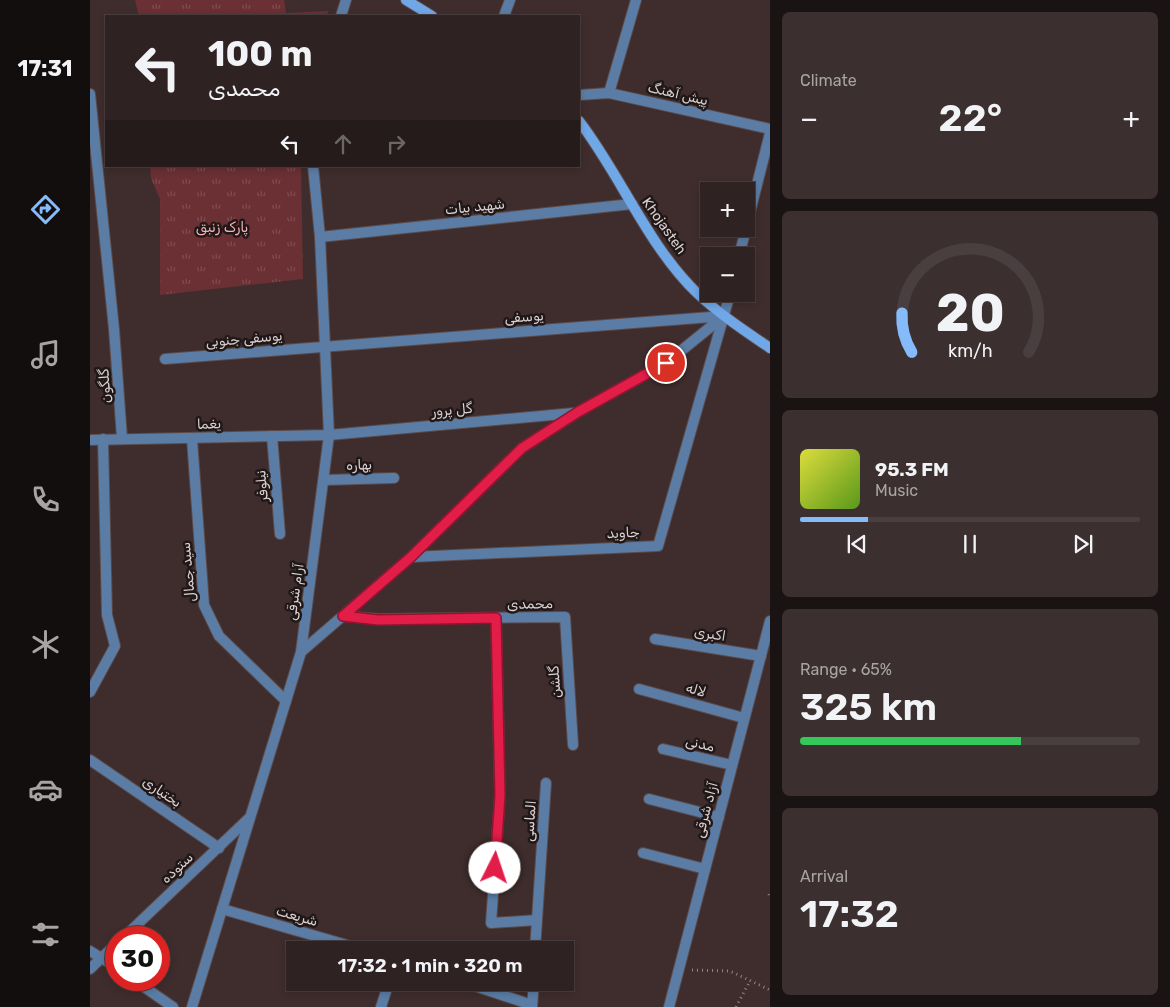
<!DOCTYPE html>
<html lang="en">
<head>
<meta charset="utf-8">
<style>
	body { margin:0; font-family:Rubik,Vazirmatn,sans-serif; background:#3b2f2f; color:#f1f3f6; height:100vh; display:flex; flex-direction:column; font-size:19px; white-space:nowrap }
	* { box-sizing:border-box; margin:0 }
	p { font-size:16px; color:#a7a4a5 }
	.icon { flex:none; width:28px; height:28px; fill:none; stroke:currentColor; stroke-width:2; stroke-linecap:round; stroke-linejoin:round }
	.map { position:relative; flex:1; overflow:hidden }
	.panel { display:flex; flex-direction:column; gap:12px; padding:12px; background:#1a1313; width:400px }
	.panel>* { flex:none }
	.banner { position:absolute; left:15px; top:15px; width:475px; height:152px; border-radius:0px; box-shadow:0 2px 8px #0003,0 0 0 1px #4a3f40; background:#2f2222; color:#f1f3f6; overflow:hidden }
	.fabs { position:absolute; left:610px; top:182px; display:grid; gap:10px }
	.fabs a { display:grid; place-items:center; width:55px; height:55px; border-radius:0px; background:#2f2222; box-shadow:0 2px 8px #0003,0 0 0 1px #4a3f40; font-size:25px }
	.speed { position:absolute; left:15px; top:926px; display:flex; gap:10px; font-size:25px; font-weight:700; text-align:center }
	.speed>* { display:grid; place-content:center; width:65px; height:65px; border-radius:50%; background:#2f2222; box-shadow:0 2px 8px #0003,0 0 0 1px #4a3f40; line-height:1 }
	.speed .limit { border:8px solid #d22; background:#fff; color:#111 }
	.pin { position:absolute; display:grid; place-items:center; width:42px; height:42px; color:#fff; margin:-21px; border:2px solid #fff; border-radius:50%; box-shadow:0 1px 5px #0007 }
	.me { position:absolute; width:55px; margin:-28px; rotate:4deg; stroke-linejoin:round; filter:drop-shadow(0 0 4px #0008) }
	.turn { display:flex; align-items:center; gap:18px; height:105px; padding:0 20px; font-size:22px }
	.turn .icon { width:65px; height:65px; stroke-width:2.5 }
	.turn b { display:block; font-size:35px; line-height:42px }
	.lanes { display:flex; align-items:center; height:48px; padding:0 20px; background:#0003; justify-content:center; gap:25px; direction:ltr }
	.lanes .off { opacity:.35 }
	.big { font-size:38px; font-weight:600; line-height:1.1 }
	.panel .tile { flex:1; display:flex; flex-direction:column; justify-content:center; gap:8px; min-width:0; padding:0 18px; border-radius:8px; background:#3b2f2f }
	.panel .dial { align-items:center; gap:0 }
	.dial svg { height:130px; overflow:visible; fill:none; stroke:#4a3f40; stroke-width:7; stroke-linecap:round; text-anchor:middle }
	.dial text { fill:#f1f3f6; stroke:none }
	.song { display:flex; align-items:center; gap:15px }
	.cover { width:60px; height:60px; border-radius:8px; background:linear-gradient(135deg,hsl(60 70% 55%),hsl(90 70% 35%)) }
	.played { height:5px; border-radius:2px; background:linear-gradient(90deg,#85bbfb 20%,#4a3f40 20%) }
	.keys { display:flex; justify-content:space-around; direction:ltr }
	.heat { display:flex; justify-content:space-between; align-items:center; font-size:28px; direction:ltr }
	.charge { height:8px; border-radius:4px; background:linear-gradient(90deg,#34c759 65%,#4a3f40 0) }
	.trip { position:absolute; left:196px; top:941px; width:288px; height:50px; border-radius:0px; background:#2f2222; box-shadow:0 2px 8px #0003,0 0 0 1px #4a3f40; font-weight:600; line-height:50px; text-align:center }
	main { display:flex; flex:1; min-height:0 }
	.tab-bar { display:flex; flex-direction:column; width:90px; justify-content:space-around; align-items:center; background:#130e0e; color:#a7a4a5 }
	.tab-bar .icon { width:35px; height:35px }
	.tab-bar .current { color:#85bbfb }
	.tab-bar b { font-size:22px; color:#f1f3f6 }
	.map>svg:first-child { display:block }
	.park { fill:url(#park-tufts) }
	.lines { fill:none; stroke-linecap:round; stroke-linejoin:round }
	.minor-casing { stroke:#5b4a4a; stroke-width:12 }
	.tertiary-casing { stroke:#5b4a4a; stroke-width:12 }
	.secondary-casing { stroke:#5b4a4a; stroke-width:12 }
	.path { stroke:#938484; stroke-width:3; stroke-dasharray:1 4; stroke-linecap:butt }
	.minor { stroke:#5b7da5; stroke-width:10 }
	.tertiary { stroke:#5b7da5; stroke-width:10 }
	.secondary { stroke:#70a7e6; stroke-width:10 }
	.route-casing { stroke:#92132f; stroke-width:12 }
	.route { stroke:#e11d48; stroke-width:9 }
	.labels { text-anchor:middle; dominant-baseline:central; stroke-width:5; stroke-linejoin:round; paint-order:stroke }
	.street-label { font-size:14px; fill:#dbcfcf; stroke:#201818 }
	.park-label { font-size:14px; fill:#f4b0b2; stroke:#201818 }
</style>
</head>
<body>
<main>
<nav class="tab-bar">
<b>17:31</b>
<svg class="icon current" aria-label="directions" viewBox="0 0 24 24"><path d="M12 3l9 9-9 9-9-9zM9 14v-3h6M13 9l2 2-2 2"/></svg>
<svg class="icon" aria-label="music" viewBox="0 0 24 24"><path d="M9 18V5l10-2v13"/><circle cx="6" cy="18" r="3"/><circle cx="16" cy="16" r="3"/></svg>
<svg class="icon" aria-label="phone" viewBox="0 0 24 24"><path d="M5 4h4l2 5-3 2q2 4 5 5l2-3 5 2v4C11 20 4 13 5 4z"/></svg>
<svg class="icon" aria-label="climate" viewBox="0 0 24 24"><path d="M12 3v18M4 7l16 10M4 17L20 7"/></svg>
<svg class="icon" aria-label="car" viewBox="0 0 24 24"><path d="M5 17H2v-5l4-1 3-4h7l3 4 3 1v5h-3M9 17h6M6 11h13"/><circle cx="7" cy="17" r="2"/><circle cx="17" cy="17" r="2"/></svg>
<svg class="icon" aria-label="filters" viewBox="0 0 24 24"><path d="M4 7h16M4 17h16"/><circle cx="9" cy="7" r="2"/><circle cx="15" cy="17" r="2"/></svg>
</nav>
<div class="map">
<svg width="680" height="1007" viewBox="0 0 680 1007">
	<defs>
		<pattern id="park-tufts" width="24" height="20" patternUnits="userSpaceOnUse" patternTransform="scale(1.25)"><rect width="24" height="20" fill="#6a3034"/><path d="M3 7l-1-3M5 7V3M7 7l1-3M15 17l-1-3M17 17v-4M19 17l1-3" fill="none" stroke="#7f4d50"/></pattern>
	</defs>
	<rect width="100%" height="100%" fill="#3f2d2d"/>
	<g class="park">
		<polygon points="45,0 194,0 196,13 238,11 237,16 49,16"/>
		<polygon points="60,166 211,166 213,279 70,295 70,199 61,178"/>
	</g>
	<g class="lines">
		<g class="minor-casing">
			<g id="minor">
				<polyline points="414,16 420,0"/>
				<polyline points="519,93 546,0"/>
				<polyline points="0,94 24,329 32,438"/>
				<polyline points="489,95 519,93 680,129"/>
				<polyline points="656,228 680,133"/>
				<polyline points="230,237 542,204"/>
				<polyline points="649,256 656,229"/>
				<polyline points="75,359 634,316"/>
				<polyline points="182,436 190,534"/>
				<polyline points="102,439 114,605 129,636 196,701"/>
				<polyline points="0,440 239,435 484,413"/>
				<polyline points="235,480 304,478"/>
				<polyline points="321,557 568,546 640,294"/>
				<polyline points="253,616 288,619 475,617 483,745"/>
				<polyline points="406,618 410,795 401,923 447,920"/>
				<polyline points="565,639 671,656"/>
				<polyline points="211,652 321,557 432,448 488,412 576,363 634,316"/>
				<polyline points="549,689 654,718"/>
				<polyline points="0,692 25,646 17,615 13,439"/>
				<polyline points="573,749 642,765"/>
				<polyline points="0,760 129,848"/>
				<polyline points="559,799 629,817"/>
				<polyline points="553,853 615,869"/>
				<polyline points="132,909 274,950"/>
				<polyline points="33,938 158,819"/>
				<polyline points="445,950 456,783"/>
				<polyline points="0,951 26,967"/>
				<polyline points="0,969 26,944"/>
				<polyline points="44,980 83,1007"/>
				<polyline points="373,982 442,1005"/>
				<polyline points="291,1007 299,982"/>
				<polyline points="442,1007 444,982"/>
			</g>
		</g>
		<g class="tertiary-casing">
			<g id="tertiary">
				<polyline points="251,16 256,0"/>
				<polyline points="102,1007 211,652 239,435 230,237 223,166"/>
				<polyline points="579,1007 680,621"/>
			</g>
		</g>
		<g class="secondary-casing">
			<g id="secondary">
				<polyline points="316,0 342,16"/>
				<path d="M 489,121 C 530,174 558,246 607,293 C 629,314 655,331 680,348"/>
			</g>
		</g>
		<g class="path">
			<polyline points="679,894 680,897"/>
			<polyline points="602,970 640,971 680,990"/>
			<polyline points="646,1007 660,981"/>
		</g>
		<use href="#minor" class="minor"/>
		<use href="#tertiary" class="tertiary"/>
		<use href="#secondary" class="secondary"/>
	</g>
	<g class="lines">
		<g class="route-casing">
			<polyline id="route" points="405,868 410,795 406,618 288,620 253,616 321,557 432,448 488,412 576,363"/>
		</g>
		<use href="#route" class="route"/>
	</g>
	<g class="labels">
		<g class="street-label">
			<text transform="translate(588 94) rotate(13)">پیش آهنگ</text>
			<text transform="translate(385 207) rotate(-6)">شهید بیات</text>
			<text transform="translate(574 226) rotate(55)">Khojasteh</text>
			<text transform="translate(434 317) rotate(-4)">یوسفی</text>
			<text transform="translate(154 339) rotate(-5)">یوسفی جنوبی</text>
			<text transform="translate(15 386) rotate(-94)">گلگون</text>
			<text transform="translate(362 410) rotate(-5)">گل پرور</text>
			<text transform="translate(119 424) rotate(-2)">یغما</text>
			<text transform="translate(269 465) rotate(-2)">بهاره</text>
			<text transform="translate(172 486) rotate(-95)">نیلوفر</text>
			<text transform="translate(533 533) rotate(-3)">جاوید</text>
			<text transform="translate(98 572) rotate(-95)">سید جمال</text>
			<text transform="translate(205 592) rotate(-82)">آرام شرقی</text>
			<text transform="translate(440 604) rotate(-1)">محمدی</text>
			<text transform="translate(620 634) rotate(9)">اکبری</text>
			<text transform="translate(465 682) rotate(-94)">گلشن</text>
			<text transform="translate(606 690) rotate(16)">لاله</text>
			<text transform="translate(610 744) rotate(13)">مدنی</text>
			<text transform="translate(72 792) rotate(34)">بختیاری</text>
			<text transform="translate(616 810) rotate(-75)">آزاد شرقی</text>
			<text transform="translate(440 821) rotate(-86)">الماسی</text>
			<text transform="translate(87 868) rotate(-43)">ستوده</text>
			<text transform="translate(207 916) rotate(16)">شریعت</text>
		</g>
		<g class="park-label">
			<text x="132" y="227">پارک زنبق</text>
		</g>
	</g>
</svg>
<div class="fabs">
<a>+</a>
<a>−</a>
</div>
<div class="speed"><div class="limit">30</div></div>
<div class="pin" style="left:576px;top:363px;background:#d93025"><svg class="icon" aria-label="arrive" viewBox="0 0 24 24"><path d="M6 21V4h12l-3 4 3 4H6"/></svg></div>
<svg class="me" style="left:405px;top:868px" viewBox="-20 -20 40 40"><circle r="19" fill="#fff"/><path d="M0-13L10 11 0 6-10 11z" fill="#e11d48"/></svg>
<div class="trip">17:32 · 1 min · 320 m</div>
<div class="banner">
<div class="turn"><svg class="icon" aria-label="left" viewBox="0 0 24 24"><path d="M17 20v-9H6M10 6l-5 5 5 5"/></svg><div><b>100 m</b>محمدی</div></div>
<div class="lanes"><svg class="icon" aria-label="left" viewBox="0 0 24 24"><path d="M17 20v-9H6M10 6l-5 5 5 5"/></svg><svg class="icon off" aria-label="ahead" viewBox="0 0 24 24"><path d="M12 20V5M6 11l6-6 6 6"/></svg><svg class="icon off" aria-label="right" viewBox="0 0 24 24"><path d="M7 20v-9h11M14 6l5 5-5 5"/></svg></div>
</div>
</div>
<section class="panel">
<div class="tile"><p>Climate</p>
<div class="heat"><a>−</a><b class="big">22°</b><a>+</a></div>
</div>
<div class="tile dial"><svg viewBox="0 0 100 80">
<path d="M14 69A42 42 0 1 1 86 69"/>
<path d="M14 69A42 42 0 0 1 8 45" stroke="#85bbfb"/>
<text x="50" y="56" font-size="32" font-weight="700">20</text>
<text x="50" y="72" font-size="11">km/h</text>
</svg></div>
<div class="tile">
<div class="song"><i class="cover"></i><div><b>95.3 FM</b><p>Music</p></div></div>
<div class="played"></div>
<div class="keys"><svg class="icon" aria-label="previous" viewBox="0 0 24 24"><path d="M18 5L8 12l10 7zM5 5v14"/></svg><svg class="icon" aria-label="pause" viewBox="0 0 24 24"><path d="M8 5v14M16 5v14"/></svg><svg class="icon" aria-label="next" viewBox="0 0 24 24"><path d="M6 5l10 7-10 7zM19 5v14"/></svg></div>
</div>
<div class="tile"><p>Range · 65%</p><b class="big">325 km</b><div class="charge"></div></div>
<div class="tile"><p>Arrival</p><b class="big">17:32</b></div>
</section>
</main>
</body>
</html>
